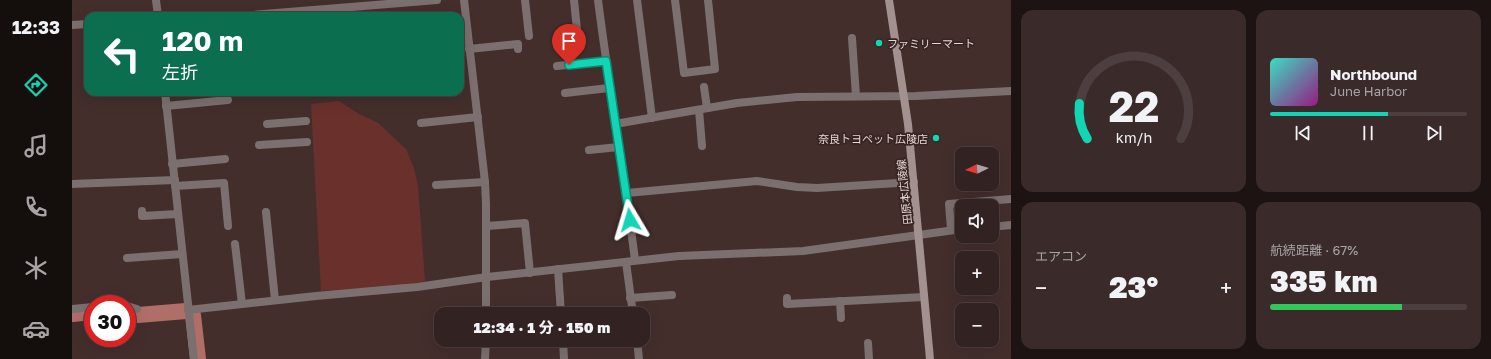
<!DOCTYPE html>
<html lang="ja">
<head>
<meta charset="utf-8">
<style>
	body { margin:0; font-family:"Golos Text","Noto Sans JP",sans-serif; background:#3a2a2a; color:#f1f3f6; height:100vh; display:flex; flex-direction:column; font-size:15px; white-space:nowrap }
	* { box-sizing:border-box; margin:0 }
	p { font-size:13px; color:#a8a4a5 }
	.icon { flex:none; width:22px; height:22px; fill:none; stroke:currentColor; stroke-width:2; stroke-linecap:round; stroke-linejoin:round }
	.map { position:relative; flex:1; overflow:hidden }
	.side { display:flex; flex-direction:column; gap:10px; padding:10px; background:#1c1312; width:480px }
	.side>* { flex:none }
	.guide { position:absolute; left:12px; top:12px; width:380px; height:84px; border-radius:12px; box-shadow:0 4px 16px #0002,0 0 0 1px #4d3f3f; background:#0b6e4f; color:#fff; overflow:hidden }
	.needle { width:26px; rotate:265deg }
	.tools { position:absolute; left:883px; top:147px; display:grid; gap:8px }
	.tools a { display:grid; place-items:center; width:44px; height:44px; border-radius:8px; background:#322221; box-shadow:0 4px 16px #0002,0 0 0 1px #4d3f3f; font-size:20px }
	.speed { position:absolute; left:12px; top:295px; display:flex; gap:8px; font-size:20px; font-weight:700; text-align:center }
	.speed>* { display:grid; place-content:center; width:52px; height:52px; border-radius:50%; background:#322221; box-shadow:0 4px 16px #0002,0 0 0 1px #4d3f3f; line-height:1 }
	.speed .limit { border:6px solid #d22; background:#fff; color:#111 }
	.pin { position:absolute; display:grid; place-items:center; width:34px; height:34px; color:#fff; margin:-41px -17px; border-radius:50% 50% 50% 0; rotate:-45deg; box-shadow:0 0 4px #0007 }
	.pin .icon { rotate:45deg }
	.me { position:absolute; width:44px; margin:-22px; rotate:353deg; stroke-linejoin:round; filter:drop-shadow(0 0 3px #0008) }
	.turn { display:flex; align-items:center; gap:14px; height:84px; padding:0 12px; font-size:18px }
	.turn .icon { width:52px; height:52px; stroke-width:2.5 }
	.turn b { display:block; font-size:28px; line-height:34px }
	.big { font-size:30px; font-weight:800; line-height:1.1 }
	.side .widget { flex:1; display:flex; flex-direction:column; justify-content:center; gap:6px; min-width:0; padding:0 14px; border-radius:12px; background:#3a2a2a }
	.side .dial { align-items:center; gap:0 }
	.dial svg { height:104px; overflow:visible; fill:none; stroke:#4d3f3f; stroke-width:7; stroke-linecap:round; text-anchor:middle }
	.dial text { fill:#f1f3f6; stroke:none }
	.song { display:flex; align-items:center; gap:12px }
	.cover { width:48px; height:48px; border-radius:6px; background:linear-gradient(135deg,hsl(170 70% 55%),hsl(310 70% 35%)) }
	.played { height:4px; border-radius:2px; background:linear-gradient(90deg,#11d5b4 60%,#4d3f3f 60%) }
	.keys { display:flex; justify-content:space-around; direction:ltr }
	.heat { display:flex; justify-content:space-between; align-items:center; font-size:22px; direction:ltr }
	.charge { height:6px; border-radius:3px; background:linear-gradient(90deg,#34c759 67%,#4d3f3f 0) }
	.side .tiles { flex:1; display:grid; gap:10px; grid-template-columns:repeat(2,1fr) }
	.trip { position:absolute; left:362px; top:307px; width:216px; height:40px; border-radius:12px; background:#322221; box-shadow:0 4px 16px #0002,0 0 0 1px #4d3f3f; font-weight:800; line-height:40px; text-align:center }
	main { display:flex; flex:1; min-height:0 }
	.menu { display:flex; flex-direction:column; width:72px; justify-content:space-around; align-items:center; background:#140e0d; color:#a8a4a5 }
	.menu .icon { width:28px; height:28px }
	.menu .on { color:#11d5b4 }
	.menu b { font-size:18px; color:#f1f3f6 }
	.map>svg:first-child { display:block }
	.green { fill:#6a302c }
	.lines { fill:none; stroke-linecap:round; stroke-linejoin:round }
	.river { stroke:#b16e68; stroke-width:16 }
	.street { stroke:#7b706f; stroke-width:8 }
	.secondary { stroke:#a2918f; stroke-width:8 }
	.route-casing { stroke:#0b8a75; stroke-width:10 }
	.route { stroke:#11d5b4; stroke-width:7 }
	.poi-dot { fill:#11d5b4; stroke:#382522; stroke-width:1.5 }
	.labels { text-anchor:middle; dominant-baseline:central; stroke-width:3.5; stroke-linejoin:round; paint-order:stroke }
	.poi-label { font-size:11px; fill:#e5d7d5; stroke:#382522; text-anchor:start }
	.street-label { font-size:11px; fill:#e5d7d5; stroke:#382522 }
</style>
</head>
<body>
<main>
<nav class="menu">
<b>12:33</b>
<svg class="icon on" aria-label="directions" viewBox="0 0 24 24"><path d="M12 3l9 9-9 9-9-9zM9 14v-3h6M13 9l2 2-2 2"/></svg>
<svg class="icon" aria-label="music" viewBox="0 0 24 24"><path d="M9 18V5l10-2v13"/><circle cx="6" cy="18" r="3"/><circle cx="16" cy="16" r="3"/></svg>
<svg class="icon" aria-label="phone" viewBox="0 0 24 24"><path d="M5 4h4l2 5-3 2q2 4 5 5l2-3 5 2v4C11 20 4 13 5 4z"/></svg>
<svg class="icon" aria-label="climate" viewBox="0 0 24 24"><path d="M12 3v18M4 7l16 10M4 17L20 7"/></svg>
<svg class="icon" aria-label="car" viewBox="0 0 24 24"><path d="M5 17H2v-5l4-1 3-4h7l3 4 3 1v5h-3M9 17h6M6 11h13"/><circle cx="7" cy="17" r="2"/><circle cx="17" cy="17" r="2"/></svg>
</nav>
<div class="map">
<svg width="939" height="359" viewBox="0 0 939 359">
	<rect width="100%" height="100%" fill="#432e2c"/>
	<polygon class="green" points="267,101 287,114 306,123 334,149 342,168 346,186 353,281 325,286 249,291 239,104"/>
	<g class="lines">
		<g class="river">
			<polyline points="55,311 66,315 114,311"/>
			<polyline points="0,314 21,312"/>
			<polyline points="121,315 126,359"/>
		</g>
		<g class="street">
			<polyline points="84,0 86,16"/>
			<polyline points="392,0 413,182 414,204 414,314"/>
			<polyline points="453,0 457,36"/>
			<polyline points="502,0 505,30"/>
			<path d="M 526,0 C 537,87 552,173 563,260"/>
			<polyline points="565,0 580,118"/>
			<polyline points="603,0 612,73 643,69 636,0"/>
			<polyline points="168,16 365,0"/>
			<polyline points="0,25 16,24"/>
			<polyline points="780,38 784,96"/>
			<polyline points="397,49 446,44 446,49"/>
			<polyline points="485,66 534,61"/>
			<polyline points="632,87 635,108"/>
			<polyline points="93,92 122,359"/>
			<polyline points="493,93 537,88"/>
			<polyline points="94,106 156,100"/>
			<polyline points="627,110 630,146"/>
			<polyline points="349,123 406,117"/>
			<polyline points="195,124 234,121"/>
			<polyline points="543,124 665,103 725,97 844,96 939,91"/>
			<polyline points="187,145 235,142"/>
			<polyline points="517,150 547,147"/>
			<polyline points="100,164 153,159"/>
			<polyline points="0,184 103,180"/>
			<polyline points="364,185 413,182"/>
			<polyline points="103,186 152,183 156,226"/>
			<polyline points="555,193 685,181 725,187 745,188 842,182"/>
			<polyline points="70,211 70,216 106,214"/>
			<polyline points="194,212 203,300"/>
			<polyline points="415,226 453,223 458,273"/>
			<polyline points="920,227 939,225"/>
			<polyline points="879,229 877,204 939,199"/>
			<polyline points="163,244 170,304"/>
			<polyline points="55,258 110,254"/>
			<polyline points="554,262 561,314"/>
			<polyline points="486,269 489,314"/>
			<polyline points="558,298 600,295"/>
			<polyline points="715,298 715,304 852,297"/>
			<polyline points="768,301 769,318"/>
			<polyline points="55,306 65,309"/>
			<polyline points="0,309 21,307"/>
			<polyline points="116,310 244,296 345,287 415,277 607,256 731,251 890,229"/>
			<polyline points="491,340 492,359"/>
			<polyline points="565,340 567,359"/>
			<polyline points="796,343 797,359"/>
			<polyline points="413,359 414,340"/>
		</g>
		<polyline class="secondary" points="817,0 836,124 858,359"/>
	</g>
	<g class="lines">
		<g class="route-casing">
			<polyline id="route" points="497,65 534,61 558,220"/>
		</g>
		<use href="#route" class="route"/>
	</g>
	<g class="poi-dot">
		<circle cx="807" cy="43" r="4"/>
		<circle cx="864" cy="138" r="4"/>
	</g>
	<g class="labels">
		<g class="poi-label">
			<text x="815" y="43">ファミリーマート</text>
			<text x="856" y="138" text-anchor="end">奈良トヨペット広陵店</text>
		</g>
		<g class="street-label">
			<text transform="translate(832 192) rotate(-96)">田原本広陵線</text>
		</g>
	</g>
</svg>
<div class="tools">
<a><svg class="needle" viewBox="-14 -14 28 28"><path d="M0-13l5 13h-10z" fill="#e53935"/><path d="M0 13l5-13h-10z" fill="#a8a4a5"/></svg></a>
<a><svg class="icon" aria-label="sound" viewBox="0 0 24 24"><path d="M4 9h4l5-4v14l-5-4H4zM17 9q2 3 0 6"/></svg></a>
<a>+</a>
<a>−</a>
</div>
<div class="speed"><div class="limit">30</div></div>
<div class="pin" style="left:497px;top:65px;background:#d93025"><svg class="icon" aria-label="arrive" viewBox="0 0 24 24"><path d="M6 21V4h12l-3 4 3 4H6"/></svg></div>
<svg class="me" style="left:558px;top:220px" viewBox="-20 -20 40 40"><path d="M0-17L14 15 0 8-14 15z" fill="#11d5b4" stroke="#fff" stroke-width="4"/></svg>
<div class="trip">12:34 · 1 分 · 150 m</div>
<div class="guide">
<div class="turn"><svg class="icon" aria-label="left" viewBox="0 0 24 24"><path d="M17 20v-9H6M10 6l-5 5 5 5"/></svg><div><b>120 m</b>左折</div></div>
</div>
</div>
<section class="side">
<div class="tiles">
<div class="widget dial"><svg viewBox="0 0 100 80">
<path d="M14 69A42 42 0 1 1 86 69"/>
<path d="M14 69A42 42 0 0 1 8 42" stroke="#11d5b4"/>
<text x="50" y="56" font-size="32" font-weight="700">22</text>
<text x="50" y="72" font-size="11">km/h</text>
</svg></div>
<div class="widget">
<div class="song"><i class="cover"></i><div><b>Northbound</b><p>June Harbor</p></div></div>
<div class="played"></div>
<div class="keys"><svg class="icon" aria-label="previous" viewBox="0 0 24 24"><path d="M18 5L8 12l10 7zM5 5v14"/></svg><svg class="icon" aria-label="pause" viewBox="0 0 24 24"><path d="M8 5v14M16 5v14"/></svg><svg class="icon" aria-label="next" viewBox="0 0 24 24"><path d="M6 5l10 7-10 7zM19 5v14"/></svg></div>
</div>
<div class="widget"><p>エアコン</p>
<div class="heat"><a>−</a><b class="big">23°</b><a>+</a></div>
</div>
<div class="widget"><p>航続距離 · 67%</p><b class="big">335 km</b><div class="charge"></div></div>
</div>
</section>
</main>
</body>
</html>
